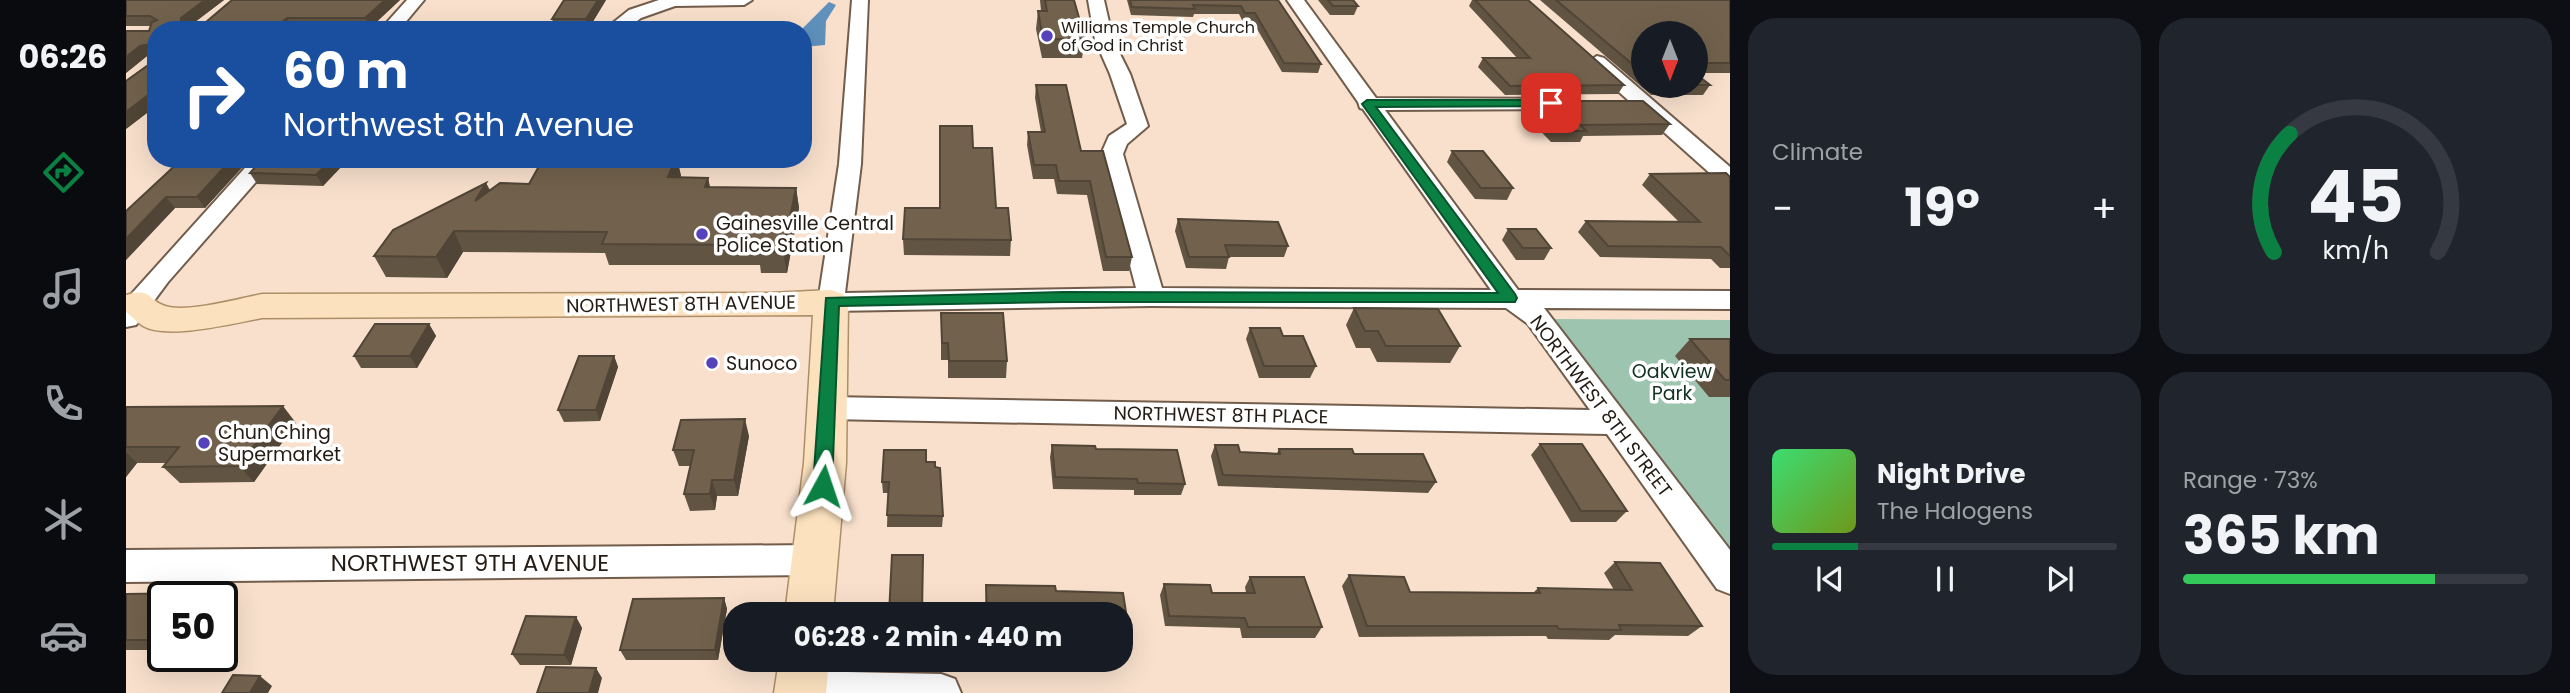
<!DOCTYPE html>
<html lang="en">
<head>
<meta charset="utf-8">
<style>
	body { margin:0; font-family:Poppins,sans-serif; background:#20242c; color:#f1f3f6; height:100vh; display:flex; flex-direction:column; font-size:26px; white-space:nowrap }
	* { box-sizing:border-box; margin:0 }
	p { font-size:23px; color:#9ea1a6 }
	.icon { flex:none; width:38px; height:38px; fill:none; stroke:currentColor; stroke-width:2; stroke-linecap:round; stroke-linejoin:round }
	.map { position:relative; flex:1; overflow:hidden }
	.panel { display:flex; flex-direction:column; gap:18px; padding:18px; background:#0d0f14; width:840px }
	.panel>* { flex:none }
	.banner { position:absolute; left:21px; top:21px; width:665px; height:147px; border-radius:28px; box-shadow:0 7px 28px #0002; background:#1a4fa0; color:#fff; overflow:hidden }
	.needle { width:46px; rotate:180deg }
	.buttons { position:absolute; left:1505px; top:21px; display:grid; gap:14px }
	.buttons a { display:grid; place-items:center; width:77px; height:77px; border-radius:50%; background:#171b24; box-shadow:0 7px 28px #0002; font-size:35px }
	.speed { position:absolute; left:21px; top:581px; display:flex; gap:14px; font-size:35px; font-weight:700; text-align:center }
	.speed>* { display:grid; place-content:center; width:91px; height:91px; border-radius:50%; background:#171b24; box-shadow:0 7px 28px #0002; line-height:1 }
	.speed .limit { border:4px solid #111; border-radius:10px; background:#fff; color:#111 }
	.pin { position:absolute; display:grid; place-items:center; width:60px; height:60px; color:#fff; margin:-30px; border-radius:14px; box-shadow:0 4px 10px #0006 }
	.me { position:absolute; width:77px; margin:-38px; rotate:5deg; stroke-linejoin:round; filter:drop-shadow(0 0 5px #0008) }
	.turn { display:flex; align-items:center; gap:24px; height:147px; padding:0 21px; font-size:32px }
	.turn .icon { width:91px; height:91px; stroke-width:2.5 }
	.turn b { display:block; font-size:49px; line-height:60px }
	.big { font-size:52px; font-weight:700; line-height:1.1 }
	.panel .tile { flex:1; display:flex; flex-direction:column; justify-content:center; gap:10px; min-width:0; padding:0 24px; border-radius:28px; background:#20242c }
	.panel .dial { align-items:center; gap:0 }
	.dial svg { height:182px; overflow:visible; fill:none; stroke:#363941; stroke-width:7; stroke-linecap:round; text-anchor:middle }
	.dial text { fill:#f1f3f6; stroke:none }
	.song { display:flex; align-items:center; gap:21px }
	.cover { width:84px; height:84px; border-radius:10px; background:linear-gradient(135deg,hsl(140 70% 55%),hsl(80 70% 35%)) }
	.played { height:7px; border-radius:4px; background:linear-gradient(90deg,#0b8043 25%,#363941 25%) }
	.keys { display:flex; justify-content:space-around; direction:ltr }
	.heat { display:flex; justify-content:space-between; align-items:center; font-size:38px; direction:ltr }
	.charge { height:10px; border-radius:5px; background:linear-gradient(90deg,#34c759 73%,#363941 0) }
	.panel .tiles { flex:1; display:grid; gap:18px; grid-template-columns:repeat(2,1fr) }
	.trip { position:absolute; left:597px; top:602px; width:410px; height:70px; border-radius:28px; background:#171b24; box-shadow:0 7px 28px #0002; font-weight:700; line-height:70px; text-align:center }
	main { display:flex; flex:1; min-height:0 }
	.tabs { display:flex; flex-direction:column; width:126px; justify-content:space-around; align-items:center; background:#090b0e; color:#9ea1a6 }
	.tabs .icon { width:49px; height:49px }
	.tabs .on { color:#0b8043 }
	.tabs b { font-size:32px; color:#f1f3f6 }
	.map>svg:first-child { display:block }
	.green { fill:#9dc4af }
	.water { fill:#5f91bc }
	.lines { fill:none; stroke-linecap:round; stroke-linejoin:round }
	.minor-casing { stroke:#725d4c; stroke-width:4 }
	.major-casing { stroke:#ad8f67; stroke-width:3 }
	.minor { fill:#fff; fill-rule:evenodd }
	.major { fill:#fbe1be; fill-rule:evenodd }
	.wall { fill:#625442 }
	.shaded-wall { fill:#504536 }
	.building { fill:#72624d; stroke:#504536; stroke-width:2 }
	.route { fill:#0b8043; stroke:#07532c; stroke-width:2 }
	.poi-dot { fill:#5642ba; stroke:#fff; stroke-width:2.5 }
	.labels { text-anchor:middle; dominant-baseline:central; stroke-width:7; stroke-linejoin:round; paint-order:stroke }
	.far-poi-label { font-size:16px; fill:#231b14; stroke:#fff; text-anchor:start }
	.poi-label { font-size:19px; fill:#231b14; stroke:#fff; text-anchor:start }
	.street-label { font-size:19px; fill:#231b14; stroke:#fff }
	.park-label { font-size:19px; fill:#123123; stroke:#fff }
	.near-street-label { font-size:23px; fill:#231b14; stroke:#fff }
</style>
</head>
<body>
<main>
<nav class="tabs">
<b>06:26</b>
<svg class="icon on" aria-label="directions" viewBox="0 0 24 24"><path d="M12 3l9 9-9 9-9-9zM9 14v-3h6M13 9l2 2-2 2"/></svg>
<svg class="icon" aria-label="music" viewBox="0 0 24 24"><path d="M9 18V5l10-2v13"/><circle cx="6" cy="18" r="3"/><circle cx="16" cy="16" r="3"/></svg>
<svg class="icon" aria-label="phone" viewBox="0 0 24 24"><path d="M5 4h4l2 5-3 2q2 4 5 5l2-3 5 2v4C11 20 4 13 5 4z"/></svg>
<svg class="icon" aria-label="climate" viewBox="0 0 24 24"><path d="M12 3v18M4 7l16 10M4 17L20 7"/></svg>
<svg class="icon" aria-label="car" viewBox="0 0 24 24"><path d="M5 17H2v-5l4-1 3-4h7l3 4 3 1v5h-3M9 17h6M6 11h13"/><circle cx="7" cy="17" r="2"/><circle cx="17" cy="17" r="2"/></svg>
</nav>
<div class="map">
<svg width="1604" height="693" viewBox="0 0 1604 693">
	<rect width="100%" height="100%" fill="#f8e0cc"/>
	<polygon class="green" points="1429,319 1604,320 1604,559 1430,325"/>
	<polygon class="water" points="703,2 710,5 700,21 699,45 677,47 677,30 675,30"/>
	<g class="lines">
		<g class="minor-casing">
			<g id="minor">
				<polygon points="281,0 298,0 273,30 254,30"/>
				<polygon points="533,0 626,0 618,5 549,6 515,18 499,30 478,30 503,10"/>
				<polygon points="726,0 742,0 735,164 719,293 1010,288 975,154 983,136 1001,124 984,74 969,40 962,0 978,0 987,40 1004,74 1022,126 1001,144 997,154 1036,288 1365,290 1237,109 1234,108 1232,102 1161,0 1178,0 1250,98 1445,99 1448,103 1445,107 1438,109 1259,110 1392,290 1604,291 1604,309 1418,308 1604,550 1604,594 1591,589 1481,434 702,419 691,416 687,408 691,400 702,397 1464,410 1402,324 1380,308 1025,306 705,311 696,308 692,302 713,164"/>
				<polygon points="1471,56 1478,58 1604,167 1604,186 1596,184 1464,66 1462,62"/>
				<polygon points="127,159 150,159 42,282 10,325 0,327 0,300"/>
				<polygon points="689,545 701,549 706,560 701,571 689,575 0,582 0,550"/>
				<polygon points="674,671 815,674 829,679 835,693 656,693 660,676"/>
			</g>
		</g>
		<g class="major-casing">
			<g id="major">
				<path d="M 705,290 L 717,294 L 722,302 L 720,463 L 707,614 L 659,614 L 678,463 L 687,315 L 136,318 C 108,323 41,340 17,326 C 11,322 5,316 0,312 L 0,295 C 26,287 21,300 39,306 C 61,313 112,299 136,294 L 644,293 Z"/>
				<polygon points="653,660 703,660 700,693 648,693"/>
			</g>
		</g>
		<use href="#minor" class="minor"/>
		<use href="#major" class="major"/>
	</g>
	<g class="wall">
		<polygon points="0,0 98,0 69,22 80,22 106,0 274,0 244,28 30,30 30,106 0,129 25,63 25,55 21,56 0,73 0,31 23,31 25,26 0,26"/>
		<polygon points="438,0 480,0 463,28 429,29 426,19"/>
		<polygon points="914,0 948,0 959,39 956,58 916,58 910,29 912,11 915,11"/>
		<polygon points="1001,0 1152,0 1195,64 1192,73 1156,72 1127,22 1117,22 1113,14 1068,14 1067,17 1005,15"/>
		<polygon points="1192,0 1227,0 1232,6 1228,15 1204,15"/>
		<polygon points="1346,0 1402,0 1498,85 1492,94 1379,95 1352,67 1357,58 1391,58 1343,6"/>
		<polygon points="1414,0 1604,0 1604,73 1570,73 1570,33 1517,33 1517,86 1570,86 1570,74 1584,85 1577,95 1525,95"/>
		<polygon points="910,85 955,151 1006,257 1003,271 977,271 961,195 931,194 928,179 907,179 901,145 902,132 915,132 909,98"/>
		<polygon points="1402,101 1544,124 1536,135 1457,136 1454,142 1425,142 1396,112"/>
		<polygon points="847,148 870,208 885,240 884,256 778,255 777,239 814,208"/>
		<polygon points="1326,151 1387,188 1381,200 1349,199 1321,162"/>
		<polygon points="56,159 121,159 122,161 79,208 49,208 0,260 0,211"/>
		<polygon points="553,159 552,163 555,176 554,177 582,178 584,187 670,188 673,208 661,273 635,273 634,265 483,265 479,253 337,252 321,278 260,277 248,256 360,183 364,190"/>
		<polygon points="216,166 197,186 131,184 124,173"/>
		<polygon points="1524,174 1604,177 1604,268 1594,268 1585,259 1474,257 1452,232 1460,221 1553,222 1516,185"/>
		<polygon points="1052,219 1162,246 1158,257 1103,257 1100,269 1060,268 1049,231"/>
		<polygon points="1382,229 1425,248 1418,260 1390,260 1376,240"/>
		<polygon points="1228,308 1334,346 1324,363 1251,362 1244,348 1230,348 1220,325"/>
		<polygon points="815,313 881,361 880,378 822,378 822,360 815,360"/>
		<polygon points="303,324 310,336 291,368 235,368 228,356"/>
		<polygon points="1124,328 1157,336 1190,366 1184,378 1133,378 1120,339"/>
		<polygon points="1564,339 1604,339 1604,397 1583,397 1549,356"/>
		<polygon points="488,356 492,367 474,421 438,422 432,410"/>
		<polygon points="0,407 170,423 128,482 54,483 37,467 40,463 11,463 0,477"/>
		<polygon points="623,436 612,496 591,496 589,510 564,511 558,494 565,466 553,466 547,450"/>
		<polygon points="1414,444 1501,511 1490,522 1445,522 1405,455"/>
		<polygon points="926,445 970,449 1059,484 1055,495 1008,495 1008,490 927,489 924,457"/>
		<polygon points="1089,445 1114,452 1151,453 1153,449 1228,454 1310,482 1302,493 1092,486 1085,456"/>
		<polygon points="800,462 809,467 817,516 816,527 761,527 762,493 757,493 756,482"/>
		<polygon points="1489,562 1576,626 1562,636 1489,635 1483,640 1422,639 1420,636 1233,637 1216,586 1223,575 1284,592 1407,593 1412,588 1488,590 1478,573"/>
		<polygon points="1124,577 1196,627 1189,638 1116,638 1114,628 1039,626 1034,595 1038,584 1086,593 1120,593 1119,587"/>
		<polygon points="860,585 929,586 930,591 997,593 1002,625 999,635 994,635 994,614 859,614"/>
		<polygon points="0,594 37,597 37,650 0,650"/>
		<polygon points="598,598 601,609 592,660 500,660 494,650"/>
		<polygon points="450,617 456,628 445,665 394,665 386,654"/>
	</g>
	<g class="shaded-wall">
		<polygon points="79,0 98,0 61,28 55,22 55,18"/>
		<polygon points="259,0 274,0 244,28 239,18"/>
		<polygon points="472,0 480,0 463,28 460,19"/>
		<polygon points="161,18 167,28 165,30 147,30"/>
		<polygon points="25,44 30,54 21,56 0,73 0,57 14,46"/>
		<polygon points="30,89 30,106 0,129 0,112"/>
		<polygon points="106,159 121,159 122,161 79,208 71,197"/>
		<polygon points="206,159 213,159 216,166 197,186 190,175"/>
		<polygon points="543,159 553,159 552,163 555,176 547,198 542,177"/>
		<polygon points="582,178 586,198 579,187"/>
		<polygon points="360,183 369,203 349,201"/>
		<polygon points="670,188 673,208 661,273 657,252"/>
		<polygon points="40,197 49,208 0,260 0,239"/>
		<polygon points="328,231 337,252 321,278 310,257"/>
		<polygon points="303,324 310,336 291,368 284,356"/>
		<polygon points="488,356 492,367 474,421 470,410"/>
		<polygon points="157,406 170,423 128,482 113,466"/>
		<polygon points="619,419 623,436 612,496 608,480"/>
		<polygon points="0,452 11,463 0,477"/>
		<polygon points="586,480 591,496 589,510 584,494"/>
		<polygon points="598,598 601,609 592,660 589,650"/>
		<polygon points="450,617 456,628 445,665 438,655"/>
		<polygon points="37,633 37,644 32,640"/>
		<polygon points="470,668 476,678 472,693 463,693"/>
		<polygon points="134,676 146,686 142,693 124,693"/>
	</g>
	<g class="building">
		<polygon points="0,0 79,0 55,18 55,22 80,22 106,0 259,0 239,18 161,18 147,30 30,30 30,89 0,112 0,81 25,63 25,44 14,46 0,57 0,31 23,31 26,22 31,20 24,16 0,16"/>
		<polygon points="438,0 472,0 460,19 426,19"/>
		<polygon points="919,0 948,0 959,39 917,39 912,11 921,11"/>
		<polygon points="1004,0 1152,0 1195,64 1158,63 1129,13 1119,13 1115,6 1067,5 1069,9 1006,7"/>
		<polygon points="1202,0 1227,0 1232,6 1207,6"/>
		<polygon points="1349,0 1402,0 1498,85 1384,86 1357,58 1404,58"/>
		<polygon points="1430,0 1604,0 1604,63 1570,63 1570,33 1517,33 1517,73"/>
		<polygon points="514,24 549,24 546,30 510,30"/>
		<polygon points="1570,74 1584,85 1570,85"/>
		<polygon points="910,85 940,85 955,151 977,151 1006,257 980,257 964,181 933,181 930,165 908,165 902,132 919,132"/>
		<polygon points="1402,101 1517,101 1544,124 1454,125 1460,131 1432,131"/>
		<polygon points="814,126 846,126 847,148 866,148 870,208 882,208 885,240 777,239 779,208 814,208"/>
		<polygon points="1326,151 1357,151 1387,188 1355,188"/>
		<polygon points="56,159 106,159 71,197 40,197 0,239 0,211"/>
		<polygon points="136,159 206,159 190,175 124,173"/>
		<polygon points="417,159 549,159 542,177 582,178 579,187 670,188 657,252 632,252 634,245 476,244 481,232 328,231 310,257 248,256 267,230 360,183 349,201 374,183 403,184"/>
		<polygon points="1600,173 1604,177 1604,256 1595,247 1482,246 1460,221 1574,222 1524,174"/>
		<polygon points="1052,219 1152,222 1162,246 1099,245 1103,257 1063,257"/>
		<polygon points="1382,229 1410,229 1425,248 1397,248"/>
		<polygon points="1228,308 1312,309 1334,346 1260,346 1252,331 1239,331"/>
		<polygon points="815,313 877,313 881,361 823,361 822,343 816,343"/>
		<polygon points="249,324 303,324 284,356 228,356"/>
		<polygon points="1124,328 1154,328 1157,336 1177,336 1190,366 1138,366"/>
		<polygon points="1564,339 1604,339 1604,380 1599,380"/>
		<polygon points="453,356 488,356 470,410 432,410"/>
		<polygon points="157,406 113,466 37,467 53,447 0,447 0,407"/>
		<polygon points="619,419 608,480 586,480 584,494 558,494 568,450 547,450 555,420"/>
		<polygon points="1414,444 1456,444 1501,511 1455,511"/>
		<polygon points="926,445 969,446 970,449 1051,450 1059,484 1012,483 1011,479 929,477"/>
		<polygon points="1089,445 1112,445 1114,452 1154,454 1153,449 1226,449 1228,454 1297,454 1310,482 1097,475"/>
		<polygon points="758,450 800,450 800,462 809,462 809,467 814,468 817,516 761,515 763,482 756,482"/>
		<polygon points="766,555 797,555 796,614 763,614"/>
		<polygon points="1489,562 1534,563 1576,626 1493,625 1495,630 1433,629 1431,626 1241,626 1223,575 1278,577 1284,592 1414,593 1412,588 1506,590"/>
		<polygon points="1124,577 1178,577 1196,627 1122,627 1119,618 1043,616 1038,584 1084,585 1086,593 1129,593"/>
		<polygon points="860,585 929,586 930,591 997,593 1002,625 994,625 994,614 861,614"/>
		<polygon points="63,593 61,597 37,597 37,633 32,640 0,640 0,594"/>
		<polygon points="598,598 589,650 494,650 507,599"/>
		<polygon points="400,616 450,617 438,655 386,654"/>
		<polygon points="420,667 470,668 463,693 411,693"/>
		<polygon points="107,675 134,676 124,693 96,693"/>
	</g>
	<polygon class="route" points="1429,100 1429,105 1425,106 1250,107 1389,294 1391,298 1389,302 937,302 713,306 706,486 703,491 697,493 690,491 687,486 700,298 937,292 1372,293 1236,104 1241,100"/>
	<g class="poi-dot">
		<circle cx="921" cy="36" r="7"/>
		<circle cx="576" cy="234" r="7"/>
		<circle cx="586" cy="363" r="7"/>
		<circle cx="78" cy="443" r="7"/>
	</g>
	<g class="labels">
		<g class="far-poi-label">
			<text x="935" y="27">Williams Temple Church<tspan x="935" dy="18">of God in Christ</tspan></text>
		</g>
		<g class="poi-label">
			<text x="590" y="223">Gainesville Central<tspan x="590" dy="22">Police Station</tspan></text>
			<text x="600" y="363">Sunoco</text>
			<text x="92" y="432">Chun Ching<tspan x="92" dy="22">Supermarket</tspan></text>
		</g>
		<g class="street-label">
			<text transform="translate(555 304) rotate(-1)">NORTHWEST 8TH AVENUE</text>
			<text transform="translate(1475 406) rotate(53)">NORTHWEST 8TH STREET</text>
			<text transform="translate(1095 415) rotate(1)">NORTHWEST 8TH PLACE</text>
		</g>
		<g class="park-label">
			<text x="1546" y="371">Oakview<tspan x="1546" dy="22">Park</tspan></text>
		</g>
		<g class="near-street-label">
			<text x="344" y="563">NORTHWEST 9TH AVENUE</text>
		</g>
	</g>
</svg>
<div class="buttons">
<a><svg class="needle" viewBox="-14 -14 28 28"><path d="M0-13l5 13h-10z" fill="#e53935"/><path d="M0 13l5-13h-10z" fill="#9ea1a6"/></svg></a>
</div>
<div class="speed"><div class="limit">50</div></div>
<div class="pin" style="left:1425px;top:103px;background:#d93025"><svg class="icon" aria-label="arrive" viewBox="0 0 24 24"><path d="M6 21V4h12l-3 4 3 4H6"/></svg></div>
<svg class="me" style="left:697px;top:486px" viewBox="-20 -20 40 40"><path d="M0-17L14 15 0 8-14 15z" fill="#0b8043" stroke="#fff" stroke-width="4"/></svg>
<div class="trip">06:28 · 2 min · 440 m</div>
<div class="banner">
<div class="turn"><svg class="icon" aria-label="right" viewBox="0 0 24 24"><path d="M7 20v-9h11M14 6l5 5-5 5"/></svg><div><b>60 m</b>Northwest 8th Avenue</div></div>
</div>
</div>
<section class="panel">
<div class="tiles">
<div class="tile"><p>Climate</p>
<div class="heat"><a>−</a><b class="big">19°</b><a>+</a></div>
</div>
<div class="tile dial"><svg viewBox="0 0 100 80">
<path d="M14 69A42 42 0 1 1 86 69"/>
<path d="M14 69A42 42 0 0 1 21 17" stroke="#0b8043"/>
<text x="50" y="56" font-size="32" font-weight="700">45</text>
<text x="50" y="72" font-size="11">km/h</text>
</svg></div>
<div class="tile">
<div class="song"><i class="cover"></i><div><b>Night Drive</b><p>The Halogens</p></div></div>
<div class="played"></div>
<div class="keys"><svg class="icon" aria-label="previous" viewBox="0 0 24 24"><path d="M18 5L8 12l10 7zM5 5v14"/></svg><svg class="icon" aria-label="pause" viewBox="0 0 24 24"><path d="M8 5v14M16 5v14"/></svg><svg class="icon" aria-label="next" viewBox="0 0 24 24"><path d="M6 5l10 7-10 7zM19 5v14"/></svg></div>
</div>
<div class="tile"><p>Range · 73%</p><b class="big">365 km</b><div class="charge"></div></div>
</div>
</section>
</main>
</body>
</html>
